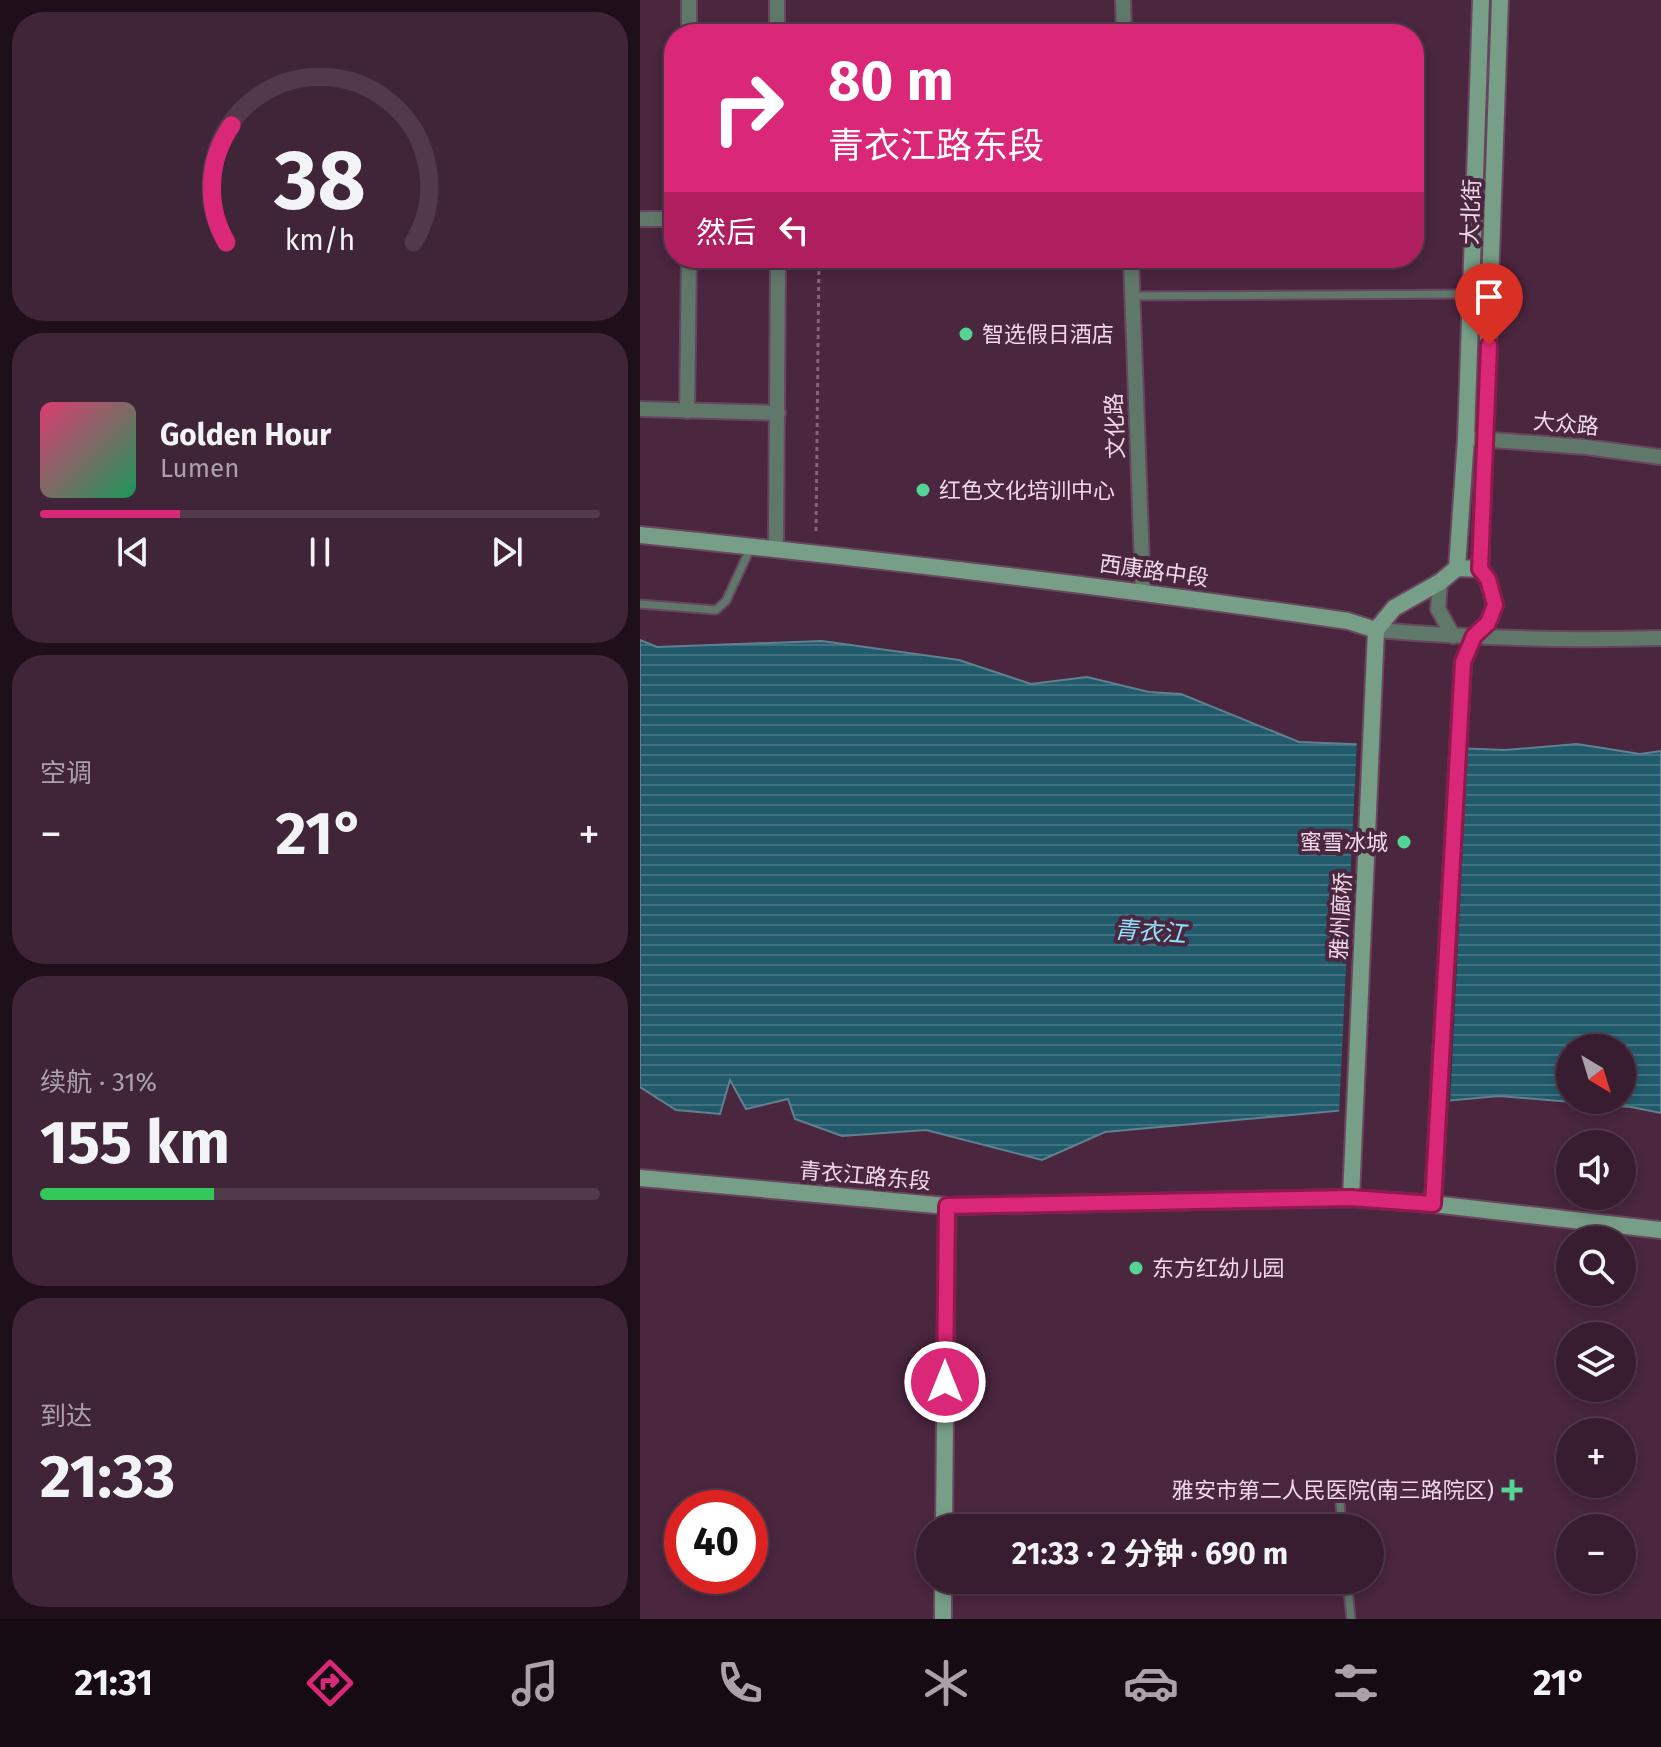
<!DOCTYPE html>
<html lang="zh">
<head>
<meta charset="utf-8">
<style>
	body { margin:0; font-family:"Fira Sans","Noto Sans SC",sans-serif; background:#3f2537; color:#f1f3f6; height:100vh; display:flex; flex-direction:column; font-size:30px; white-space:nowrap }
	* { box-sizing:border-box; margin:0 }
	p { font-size:26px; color:#aba1aa }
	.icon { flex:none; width:44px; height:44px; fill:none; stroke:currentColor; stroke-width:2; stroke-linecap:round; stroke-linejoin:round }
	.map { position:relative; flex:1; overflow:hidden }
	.details { display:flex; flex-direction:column; gap:12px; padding:12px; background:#1f0f1a; width:640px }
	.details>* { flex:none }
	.guide { position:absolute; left:24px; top:24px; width:760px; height:244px; border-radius:32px; box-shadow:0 4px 12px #0003,0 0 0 2px #523a4b; background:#db2777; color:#fff; overflow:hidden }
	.needle { width:52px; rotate:142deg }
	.controls { position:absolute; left:916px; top:1034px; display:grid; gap:16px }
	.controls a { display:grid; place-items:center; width:80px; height:80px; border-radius:50%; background:#381c2f; box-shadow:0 4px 12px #0003,0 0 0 2px #523a4b; font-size:40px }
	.speed { position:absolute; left:24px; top:1490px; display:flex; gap:16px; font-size:40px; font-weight:700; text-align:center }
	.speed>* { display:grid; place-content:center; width:104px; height:104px; border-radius:50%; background:#381c2f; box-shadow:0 4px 12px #0003,0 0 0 2px #523a4b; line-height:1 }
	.speed .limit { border:12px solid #d22; background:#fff; color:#111 }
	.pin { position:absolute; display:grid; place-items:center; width:68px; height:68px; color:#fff; margin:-82px -34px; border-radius:50% 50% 50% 0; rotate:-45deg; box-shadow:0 0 8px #0007 }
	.pin .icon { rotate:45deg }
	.me { position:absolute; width:88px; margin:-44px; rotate:0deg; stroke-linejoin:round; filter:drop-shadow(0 0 6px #0008) }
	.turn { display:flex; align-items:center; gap:28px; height:168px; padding:0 32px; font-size:36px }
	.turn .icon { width:104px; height:104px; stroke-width:2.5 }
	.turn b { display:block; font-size:56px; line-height:68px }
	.then { display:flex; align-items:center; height:76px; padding:0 32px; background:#0003; gap:16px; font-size:30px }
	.big { font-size:60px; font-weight:700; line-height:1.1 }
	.details .tile { flex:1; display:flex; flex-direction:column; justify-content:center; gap:12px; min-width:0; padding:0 28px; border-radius:32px; background:#3f2537 }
	.details .dial { align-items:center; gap:0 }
	.dial svg { height:208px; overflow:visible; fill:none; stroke:#523a4b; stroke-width:7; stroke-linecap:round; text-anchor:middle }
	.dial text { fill:#f1f3f6; stroke:none }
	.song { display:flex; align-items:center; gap:24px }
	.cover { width:96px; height:96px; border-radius:12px; background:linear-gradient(135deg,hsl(340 70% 55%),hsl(150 70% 35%)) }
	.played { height:8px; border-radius:4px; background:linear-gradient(90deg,#db2777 25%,#523a4b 25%) }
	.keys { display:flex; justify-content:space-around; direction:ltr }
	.heat { display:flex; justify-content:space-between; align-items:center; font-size:44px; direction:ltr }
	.charge { height:12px; border-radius:6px; background:linear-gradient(90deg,#34c759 31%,#523a4b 0) }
	.trip { position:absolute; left:276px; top:1514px; width:468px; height:80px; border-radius:40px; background:#381c2f; box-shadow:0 4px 12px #0003,0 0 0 2px #523a4b; font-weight:700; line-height:80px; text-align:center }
	.menu { display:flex; height:128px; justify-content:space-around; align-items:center; background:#160b13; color:#aba1aa }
	.menu .icon { width:56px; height:56px }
	.menu .on { color:#db2777 }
	.menu b { font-size:36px; color:#f1f3f6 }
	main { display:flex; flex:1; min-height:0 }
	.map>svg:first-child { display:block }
	.water { fill:url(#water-rules); stroke:#5f8090; stroke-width:2; fill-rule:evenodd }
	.pier { fill:#4a263f }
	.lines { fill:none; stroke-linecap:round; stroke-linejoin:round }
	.lane-casing { stroke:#68465d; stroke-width:11 }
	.street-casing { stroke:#68465d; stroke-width:18 }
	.secondary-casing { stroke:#68465d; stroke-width:20 }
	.path { stroke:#836479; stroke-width:3; stroke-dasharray:4 4; stroke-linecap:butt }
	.lane { stroke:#60786a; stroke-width:7 }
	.street { stroke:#60786a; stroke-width:14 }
	.secondary { stroke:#779e87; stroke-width:16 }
	.route-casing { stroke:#8e194d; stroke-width:20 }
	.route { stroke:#db2777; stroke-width:14 }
	.poi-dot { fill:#55d395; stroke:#4a263f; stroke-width:3 }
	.labels { text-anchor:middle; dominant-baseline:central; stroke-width:8; stroke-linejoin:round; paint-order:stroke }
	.street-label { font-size:22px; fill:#efd8e7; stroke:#4a263f }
	.poi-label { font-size:22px; fill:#efd8e7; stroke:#4a263f; text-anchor:start }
	.water-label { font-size:24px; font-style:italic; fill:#8fe3fd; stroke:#4a263f }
</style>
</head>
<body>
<main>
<section class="details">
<div class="tile dial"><svg viewBox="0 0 100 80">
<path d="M14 69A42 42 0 1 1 86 69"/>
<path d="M14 69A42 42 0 0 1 16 24" stroke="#db2777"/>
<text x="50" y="56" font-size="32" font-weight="700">38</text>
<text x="50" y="72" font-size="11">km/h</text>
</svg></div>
<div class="tile">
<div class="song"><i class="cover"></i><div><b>Golden Hour</b><p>Lumen</p></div></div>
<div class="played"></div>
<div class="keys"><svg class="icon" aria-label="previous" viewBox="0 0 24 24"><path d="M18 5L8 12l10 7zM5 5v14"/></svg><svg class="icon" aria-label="pause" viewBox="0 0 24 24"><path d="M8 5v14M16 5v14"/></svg><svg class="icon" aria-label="next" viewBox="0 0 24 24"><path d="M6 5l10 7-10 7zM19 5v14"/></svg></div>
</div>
<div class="tile"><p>空调</p>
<div class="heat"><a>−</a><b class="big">21°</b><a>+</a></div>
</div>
<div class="tile"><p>续航 · 31%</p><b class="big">155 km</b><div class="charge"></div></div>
<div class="tile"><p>到达</p><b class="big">21:33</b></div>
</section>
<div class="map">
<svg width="1021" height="1619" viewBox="0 0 1021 1619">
	<defs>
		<pattern id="water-rules" width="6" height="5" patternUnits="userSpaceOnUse" patternTransform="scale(2)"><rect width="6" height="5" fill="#215b6b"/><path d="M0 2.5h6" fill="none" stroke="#427280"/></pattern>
	</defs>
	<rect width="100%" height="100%" fill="#4a263f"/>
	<path class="water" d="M 0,640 L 17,647 L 182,641 L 319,660 L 391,684 L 447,677 L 509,692 L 541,694 L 659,742 L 865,750 L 937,744 L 1000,754 L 1021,751 L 1021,1113 L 991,1107 L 859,1096 L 465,1132 L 402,1160 L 286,1130 L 202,1136 L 155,1119 L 148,1099 L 106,1109 L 90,1080 L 80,1114 L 36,1110 L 0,1087 ZM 930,1048 L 982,1048 L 982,1100 L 930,1100 Z"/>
	<polygon class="pier" points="717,740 828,745 810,1104 699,1114"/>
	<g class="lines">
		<g class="lane-casing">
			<g id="lane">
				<polyline points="493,296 829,294"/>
				<polyline points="0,604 76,610 86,601 111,547"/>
				<polyline points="700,1503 702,1528"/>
				<polyline points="707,1580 711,1619"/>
			</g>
		</g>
		<g class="street-casing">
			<g id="street">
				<polyline points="49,0 49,34"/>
				<polyline points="137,0 137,34"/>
				<polyline points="483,0 484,34"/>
				<polyline points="0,219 34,219"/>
				<polyline points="491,258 503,592"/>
				<polyline points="0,409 138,413"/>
				<polyline points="47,411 49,258"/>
				<polyline points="826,438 946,447 1021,457"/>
				<polyline points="136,549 138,258"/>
				<polyline points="800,582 798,609 813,636"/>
				<path d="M 736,630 C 831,638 926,641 1021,638"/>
			</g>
		</g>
		<g class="secondary-casing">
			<g id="secondary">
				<path d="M 0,535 C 237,559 473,587 708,621 L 736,630"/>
				<polyline points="817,568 826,438 841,0"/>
				<polyline points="840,569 860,0"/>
				<polyline points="0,1178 307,1206 711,1198 793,1204 1021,1230"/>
				<polyline points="711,1198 736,630 754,608 800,582 817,568 840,569 848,579 855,605 848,623 834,636 823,662 793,1204"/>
				<polyline points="304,1528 307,1206"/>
				<polyline points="303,1580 303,1619"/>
			</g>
		</g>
		<polyline class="path" points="176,531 179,258"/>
		<use href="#lane" class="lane"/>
		<use href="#street" class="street"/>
		<use href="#secondary" class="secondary"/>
	</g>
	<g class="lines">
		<g class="route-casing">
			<polyline id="route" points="305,1382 307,1206 711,1198 793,1204 823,662 834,636 848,623 855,605 848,579 840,569 849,345"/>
		</g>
		<use href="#route" class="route"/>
	</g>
	<g class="poi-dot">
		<circle cx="326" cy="334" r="8"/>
		<circle cx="283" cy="490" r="8"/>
		<circle cx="764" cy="842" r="8"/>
		<circle cx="496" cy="1268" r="8"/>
		<path d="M868 1478h8v8h8v8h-8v8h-8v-8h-8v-8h8z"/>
	</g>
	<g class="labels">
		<g class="street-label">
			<text transform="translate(831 212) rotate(-88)">大北街</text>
			<text transform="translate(926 424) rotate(5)">大众路</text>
			<text transform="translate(475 426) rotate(-92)">文化路</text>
			<text transform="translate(514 571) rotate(8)">西康路中段</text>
			<text transform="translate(701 916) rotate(-87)">雅州廊桥</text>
			<text transform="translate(225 1176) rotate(5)">青衣江路东段</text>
		</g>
		<g class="poi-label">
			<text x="342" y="334">智选假日酒店</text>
			<text x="299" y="490">红色文化培训中心</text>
			<text x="748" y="842" text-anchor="end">蜜雪冰城</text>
			<text x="512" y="1268">东方红幼儿园</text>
			<text x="854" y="1490" text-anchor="end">雅安市第二人民医院(南三路院区)</text>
		</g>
		<g class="water-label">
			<text transform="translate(510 932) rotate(4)">青衣江</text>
		</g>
	</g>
</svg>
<div class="controls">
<a><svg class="needle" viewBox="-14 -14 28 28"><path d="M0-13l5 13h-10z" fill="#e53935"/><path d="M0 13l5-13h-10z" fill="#aba1aa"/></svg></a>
<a><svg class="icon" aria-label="sound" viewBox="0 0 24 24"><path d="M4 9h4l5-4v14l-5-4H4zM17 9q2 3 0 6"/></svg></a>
<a><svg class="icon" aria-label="search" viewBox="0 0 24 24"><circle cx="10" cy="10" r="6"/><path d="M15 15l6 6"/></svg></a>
<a><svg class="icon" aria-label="layers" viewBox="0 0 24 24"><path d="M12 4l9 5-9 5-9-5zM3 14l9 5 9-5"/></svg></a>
<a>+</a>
<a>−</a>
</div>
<div class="speed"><div class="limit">40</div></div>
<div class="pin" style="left:849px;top:345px;background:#d93025"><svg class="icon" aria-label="arrive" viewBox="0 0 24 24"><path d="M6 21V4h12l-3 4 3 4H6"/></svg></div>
<svg class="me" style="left:305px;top:1382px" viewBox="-20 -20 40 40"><circle r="17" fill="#db2777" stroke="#fff" stroke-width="3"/><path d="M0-11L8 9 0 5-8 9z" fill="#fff"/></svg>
<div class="trip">21:33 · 2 分钟 · 690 m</div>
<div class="guide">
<div class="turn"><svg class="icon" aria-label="right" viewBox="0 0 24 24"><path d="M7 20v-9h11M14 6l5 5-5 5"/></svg><div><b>80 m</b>青衣江路东段</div></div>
<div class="then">然后<svg class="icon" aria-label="left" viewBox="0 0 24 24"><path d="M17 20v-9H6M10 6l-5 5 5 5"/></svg></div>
</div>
</div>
</main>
<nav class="menu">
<b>21:31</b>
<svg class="icon on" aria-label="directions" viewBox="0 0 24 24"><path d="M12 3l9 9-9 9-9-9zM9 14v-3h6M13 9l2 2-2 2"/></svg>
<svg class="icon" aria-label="music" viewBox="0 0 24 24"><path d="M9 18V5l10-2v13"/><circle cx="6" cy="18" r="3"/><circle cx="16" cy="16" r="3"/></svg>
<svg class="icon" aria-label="phone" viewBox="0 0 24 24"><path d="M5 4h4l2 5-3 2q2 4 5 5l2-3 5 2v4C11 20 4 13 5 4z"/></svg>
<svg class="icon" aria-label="climate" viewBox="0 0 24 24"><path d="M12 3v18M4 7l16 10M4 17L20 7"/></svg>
<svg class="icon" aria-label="car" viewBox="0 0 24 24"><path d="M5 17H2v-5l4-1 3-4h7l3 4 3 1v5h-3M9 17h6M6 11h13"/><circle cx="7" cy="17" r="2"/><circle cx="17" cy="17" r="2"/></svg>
<svg class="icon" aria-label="filters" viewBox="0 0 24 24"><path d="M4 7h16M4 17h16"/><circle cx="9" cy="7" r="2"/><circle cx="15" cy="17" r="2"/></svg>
<b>21°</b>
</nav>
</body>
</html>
